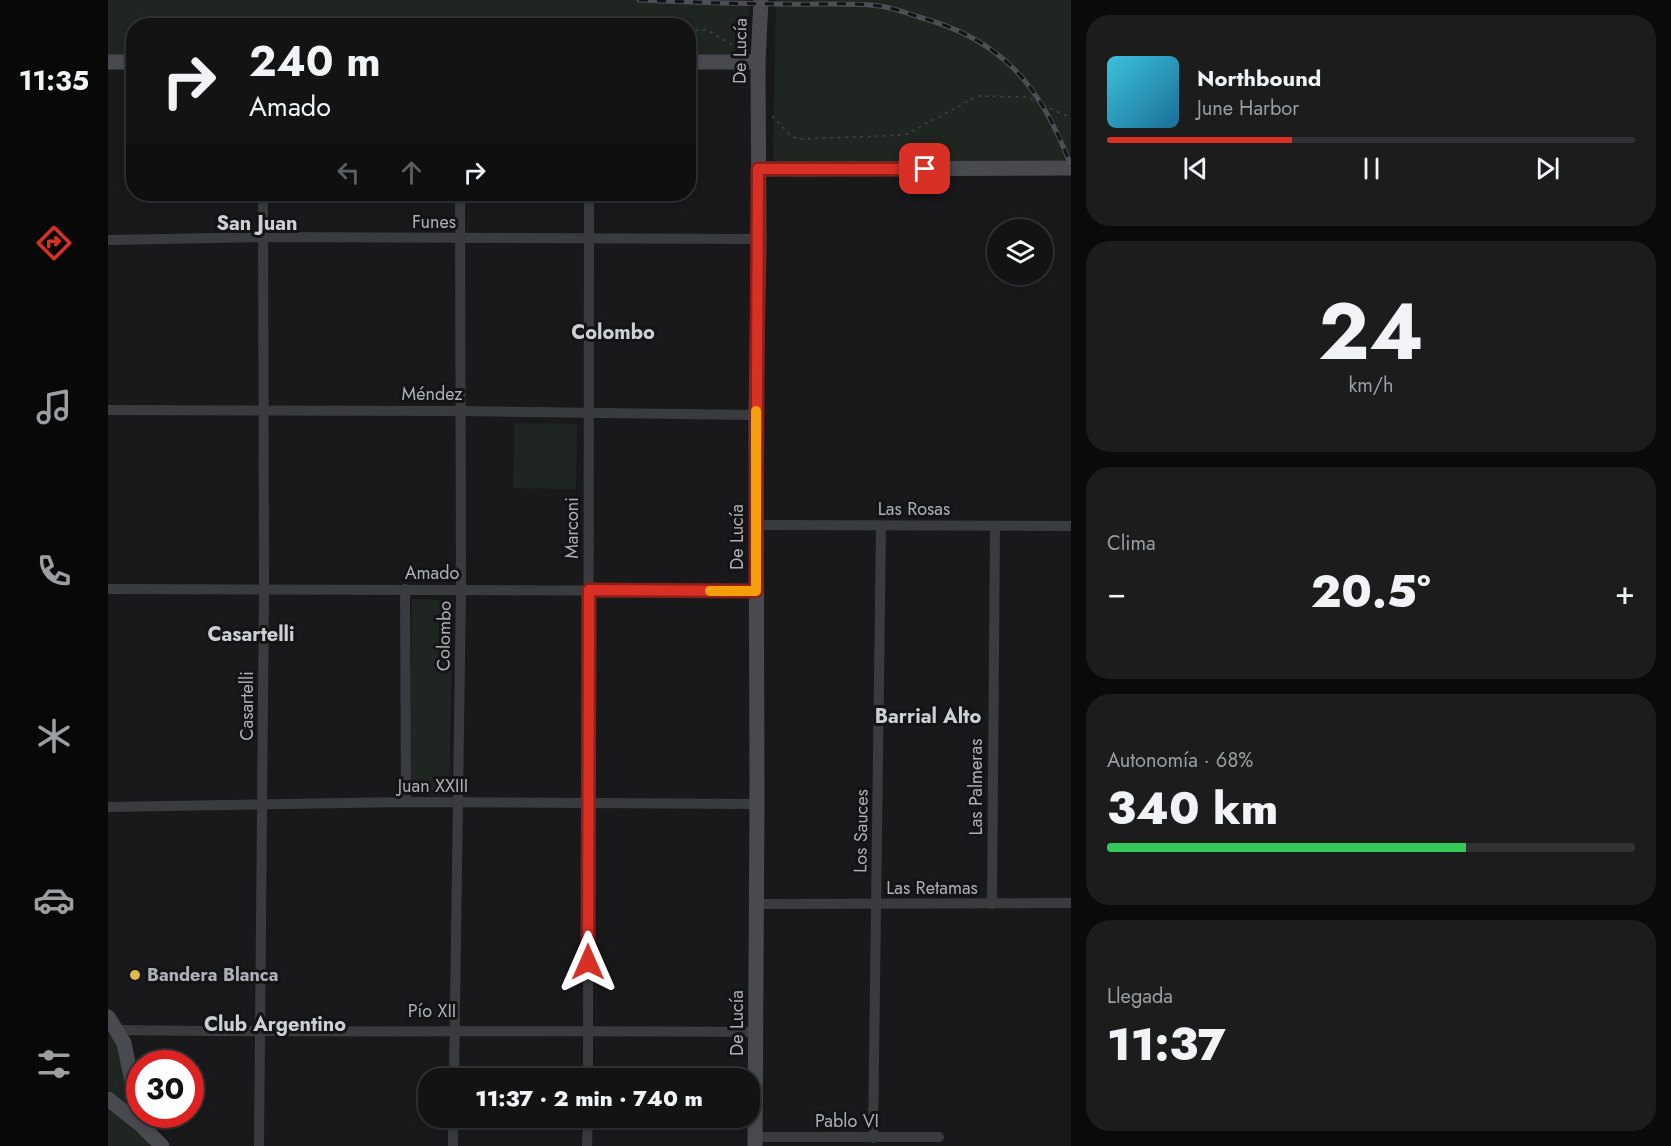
<!DOCTYPE html>
<html lang="es">
<head>
<meta charset="utf-8">
<style>
	body { margin:0; font-family:Jost,sans-serif; background:#1c1c1d; color:#f1f3f6; height:100vh; display:flex; flex-direction:column; font-size:22px; white-space:nowrap }
	* { box-sizing:border-box; margin:0 }
	p { font-size:20px; color:#9d9ea0 }
	.icon { flex:none; width:33px; height:33px; fill:none; stroke:currentColor; stroke-width:2; stroke-linecap:round; stroke-linejoin:round }
	.map { position:relative; flex:1; overflow:hidden }
	.side { display:flex; flex-direction:column; gap:15px; padding:15px; background:#0a0a0b; width:600px }
	.side>* { flex:none }
	.top-card { position:absolute; left:18px; top:18px; width:570px; height:183px; border-radius:24px; box-shadow:0 3px 9px #0003,0 0 0 2px #323234; background:#131314; color:#f1f3f6; overflow:hidden }
	.buttons { position:absolute; left:879px; top:219px; display:grid; gap:12px }
	.buttons a { display:grid; place-items:center; width:66px; height:66px; border-radius:50%; background:#131314; box-shadow:0 3px 9px #0003,0 0 0 2px #323234; font-size:30px }
	.speed { position:absolute; left:18px; top:1050px; display:flex; gap:12px; font-size:30px; font-weight:700; text-align:center }
	.speed>* { display:grid; place-content:center; width:78px; height:78px; border-radius:50%; background:#131314; box-shadow:0 3px 9px #0003,0 0 0 2px #323234; line-height:1 }
	.speed .limit { border:9px solid #d22; background:#fff; color:#111 }
	.pin { position:absolute; display:grid; place-items:center; width:51px; height:51px; color:#fff; margin:-26px; border-radius:12px; box-shadow:0 3px 9px #0006 }
	.me { position:absolute; width:66px; margin:-33px; rotate:0deg; stroke-linejoin:round; filter:drop-shadow(0 0 4px #0008) }
	.turn { display:flex; align-items:center; gap:21px; height:126px; padding:0 24px; font-size:27px }
	.turn .icon { width:78px; height:78px; stroke-width:2.5 }
	.turn b { display:block; font-size:42px; line-height:51px }
	.lanes { display:flex; align-items:center; height:57px; padding:0 24px; background:#0003; justify-content:center; gap:30px; direction:ltr }
	.lanes .off { opacity:.35 }
	.big { font-size:45px; font-weight:800; line-height:1.1 }
	.side .tile { flex:1; display:flex; flex-direction:column; justify-content:center; gap:9px; min-width:0; padding:0 21px; border-radius:24px; background:#1c1c1d }
	.side .dial { align-items:center; gap:0 }
	.dial b { font-size:78px; line-height:1 }
	.song { display:flex; align-items:center; gap:18px }
	.cover { width:72px; height:72px; border-radius:9px; background:linear-gradient(135deg,hsl(190 70% 55%),hsl(200 70% 35%)) }
	.played { height:6px; border-radius:3px; background:linear-gradient(90deg,#d93025 35%,#323234 35%) }
	.keys { display:flex; justify-content:space-around; direction:ltr }
	.heat { display:flex; justify-content:space-between; align-items:center; font-size:33px; direction:ltr }
	.charge { height:9px; border-radius:4px; background:linear-gradient(90deg,#34c759 68%,#323234 0) }
	.trip { position:absolute; left:310px; top:1068px; width:342px; height:60px; border-radius:24px; background:#131314; box-shadow:0 3px 9px #0003,0 0 0 2px #323234; font-weight:800; line-height:60px; text-align:center }
	main { display:flex; flex:1; min-height:0 }
	.dock { display:flex; flex-direction:column; width:108px; justify-content:space-around; align-items:center; background:#080808; color:#9d9ea0 }
	.dock .icon { width:42px; height:42px }
	.dock .on { color:#d93025 }
	.dock b { font-size:27px; color:#f1f3f6 }
	.map>svg:first-child { display:block }
	.green { fill:#1f2521 }
	.building { fill:#2c2c2f; stroke:#333336; stroke-width:1.5 }
	.lines { fill:none; stroke-linecap:round; stroke-linejoin:round }
	.path { stroke:#404246; stroke-width:1.5; stroke-dasharray:3 4.5; stroke-linecap:butt }
	.street { stroke:#3a3b3f; stroke-width:10 }
	.secondary { stroke:#494a4f; stroke-width:15 }
	.rail-casing { stroke:#4e4f54; stroke-width:5 }
	.rail { stroke:#141416; stroke-width:3; stroke-dasharray:9; stroke-linecap:butt }
	.route-casing { stroke:#8d1f18; stroke-width:15 }
	.route { stroke:#d93025; stroke-width:10 }
	.slow { stroke:#f59e0b; stroke-width:10 }
	.poi-dot { fill:#deba4d; stroke:#141416; stroke-width:2 }
	.labels { text-anchor:middle; dominant-baseline:central; stroke-width:6; stroke-linejoin:round; paint-order:stroke }
	.street-label { font-size:18px; fill:#adafb9; stroke:#141416 }
	.poi-label { font-size:18px; font-weight:bold; fill:#adafb9; stroke:#141416; text-anchor:start }
	.neighbourhood-label { font-size:20px; font-weight:bold; fill:#cdcfd5; stroke:#141416 }
</style>
</head>
<body>
<main>
<nav class="dock">
<b>11:35</b>
<svg class="icon on" aria-label="directions" viewBox="0 0 24 24"><path d="M12 3l9 9-9 9-9-9zM9 14v-3h6M13 9l2 2-2 2"/></svg>
<svg class="icon" aria-label="music" viewBox="0 0 24 24"><path d="M9 18V5l10-2v13"/><circle cx="6" cy="18" r="3"/><circle cx="16" cy="16" r="3"/></svg>
<svg class="icon" aria-label="phone" viewBox="0 0 24 24"><path d="M5 4h4l2 5-3 2q2 4 5 5l2-3 5 2v4C11 20 4 13 5 4z"/></svg>
<svg class="icon" aria-label="climate" viewBox="0 0 24 24"><path d="M12 3v18M4 7l16 10M4 17L20 7"/></svg>
<svg class="icon" aria-label="car" viewBox="0 0 24 24"><path d="M5 17H2v-5l4-1 3-4h7l3 4 3 1v5h-3M9 17h6M6 11h13"/><circle cx="7" cy="17" r="2"/><circle cx="17" cy="17" r="2"/></svg>
<svg class="icon" aria-label="filters" viewBox="0 0 24 24"><path d="M4 7h16M4 17h16"/><circle cx="9" cy="7" r="2"/><circle cx="15" cy="17" r="2"/></svg>
</nav>
<div class="map">
<svg width="963" height="1146" viewBox="0 0 963 1146">
	<rect width="100%" height="100%" fill="#19191b"/>
	<g class="green">
		<polygon points="0,0 642,0 640,55 581,55 580,26 26,26 25,57 0,57"/>
		<polygon points="668,0 963,0 963,162 665,161"/>
		<polygon points="406,423 469,424 468,489 405,488"/>
		<polygon points="304,599 345,600 341,796 301,795"/>
		<polygon points="0,1035 3,1035 12,1046 23,1107 0,1090"/>
		<polygon points="0,1106 44,1146 0,1146"/>
	</g>
	<rect class="building" x="188" y="23" width="59" height="3"/>
	<g class="lines">
		<g class="path">
			<polyline points="580,30 599,30 630,48"/>
			<polyline points="664,116 684,137 692,139 797,135 870,96 918,97 963,118"/>
		</g>
		<g class="street">
			<polyline points="0,240 155,237 651,239"/>
			<polyline points="0,410 353,411 648,415"/>
			<polyline points="649,525 963,526"/>
			<polyline points="0,589 648,591"/>
			<polyline points="297,589 298,802"/>
			<polyline points="0,807 298,802 649,804"/>
			<polyline points="649,904 963,903"/>
			<polyline points="884,904 887,526"/>
			<path d="M 9,1030 C 222,1033 435,1030 648,1032"/>
			<polyline points="346,1078 353,589 352,194"/>
			<polyline points="480,1078 481,194"/>
			<polyline points="647,1137 831,1137"/>
			<polyline points="765,1138 773,526"/>
			<polyline points="151,1146 156,590 155,194"/>
			<polyline points="345,1146 345,1118"/>
			<polyline points="479,1146 480,1118"/>
		</g>
		<g class="secondary">
			<polyline points="0,62 26,62"/>
			<polyline points="580,62 650,62"/>
			<polyline points="650,169 963,168"/>
			<polyline points="0,1017 16,1043 33,1125"/>
			<polyline points="0,1099 33,1125 54,1146"/>
			<polyline points="647,1146 649,804 648,415 651,239 650,62 653,0"/>
		</g>
		<g class="rail-casing">
			<path id="rail" d="M 531,0 C 581,2 631,4 681,4 C 709,5 745,2 772,6 C 785,8 799,13 811,17 C 895,40 933,86 963,166"/>
		</g>
		<use href="#rail" class="rail"/>
	</g>
	<g class="lines">
		<g class="route-casing">
			<polyline id="route" points="480,962 481,590 648,591 650,169 817,169"/>
		</g>
		<use href="#route" class="route"/>
		<polyline class="slow" points="602,591 648,591 648,411"/>
	</g>
	<circle class="poi-dot" cx="27" cy="975" r="6"/>
	<g class="labels">
		<g class="street-label">
			<text transform="translate(632 51) rotate(-89)">De Lucía</text>
			<text x="326" y="222">Funes</text>
			<text x="324" y="394">Méndez</text>
			<text x="806" y="509">Las Rosas</text>
			<text transform="translate(464 528) rotate(-90)">Marconi</text>
			<text transform="translate(629 537) rotate(-90)">De Lucía</text>
			<text x="324" y="573">Amado</text>
			<text transform="translate(336 636) rotate(-89)">Colombo</text>
			<text transform="translate(139 706) rotate(-90)">Casartelli</text>
			<text x="325" y="786">Juan XXIII</text>
			<text transform="translate(868 787) rotate(-90)">Las Palmeras</text>
			<text transform="translate(753 831) rotate(-89)">Los Sauces</text>
			<text x="824" y="888">Las Retamas</text>
			<text x="324" y="1011">Pío XII</text>
			<text transform="translate(629 1023) rotate(-90)">De Lucía</text>
			<text x="739" y="1121">Pablo VI</text>
		</g>
		<g class="poi-label">
			<text x="39" y="975">Bandera Blanca</text>
		</g>
		<g class="neighbourhood-label">
			<text x="149" y="223">San Juan</text>
			<text x="505" y="332">Colombo</text>
			<text x="143" y="634">Casartelli</text>
			<text x="820" y="716">Barrial Alto</text>
			<text x="167" y="1024">Club Argentino</text>
		</g>
	</g>
</svg>
<div class="buttons">
<a><svg class="icon" aria-label="layers" viewBox="0 0 24 24"><path d="M12 4l9 5-9 5-9-5zM3 14l9 5 9-5"/></svg></a>
</div>
<div class="speed"><div class="limit">30</div></div>
<div class="pin" style="left:817px;top:169px;background:#d93025"><svg class="icon" aria-label="arrive" viewBox="0 0 24 24"><path d="M6 21V4h12l-3 4 3 4H6"/></svg></div>
<svg class="me" style="left:480px;top:962px" viewBox="-20 -20 40 40"><path d="M0-17L14 15 0 8-14 15z" fill="#d93025" stroke="#fff" stroke-width="4"/></svg>
<div class="trip">11:37 · 2 min · 740 m</div>
<div class="top-card">
<div class="turn"><svg class="icon" aria-label="right" viewBox="0 0 24 24"><path d="M7 20v-9h11M14 6l5 5-5 5"/></svg><div><b>240 m</b>Amado</div></div>
<div class="lanes"><svg class="icon off" aria-label="left" viewBox="0 0 24 24"><path d="M17 20v-9H6M10 6l-5 5 5 5"/></svg><svg class="icon off" aria-label="ahead" viewBox="0 0 24 24"><path d="M12 20V5M6 11l6-6 6 6"/></svg><svg class="icon" aria-label="right" viewBox="0 0 24 24"><path d="M7 20v-9h11M14 6l5 5-5 5"/></svg></div>
</div>
</div>
<section class="side">
<div class="tile">
<div class="song"><i class="cover"></i><div><b>Northbound</b><p>June Harbor</p></div></div>
<div class="played"></div>
<div class="keys"><svg class="icon" aria-label="previous" viewBox="0 0 24 24"><path d="M18 5L8 12l10 7zM5 5v14"/></svg><svg class="icon" aria-label="pause" viewBox="0 0 24 24"><path d="M8 5v14M16 5v14"/></svg><svg class="icon" aria-label="next" viewBox="0 0 24 24"><path d="M6 5l10 7-10 7zM19 5v14"/></svg></div>
</div>
<div class="tile dial"><b>24</b><p>km/h</p></div>
<div class="tile"><p>Clima</p>
<div class="heat"><a>−</a><b class="big">20.5°</b><a>+</a></div>
</div>
<div class="tile"><p>Autonomía · 68%</p><b class="big">340 km</b><div class="charge"></div></div>
<div class="tile"><p>Llegada</p><b class="big">11:37</b></div>
</section>
</main>
</body>
</html>
